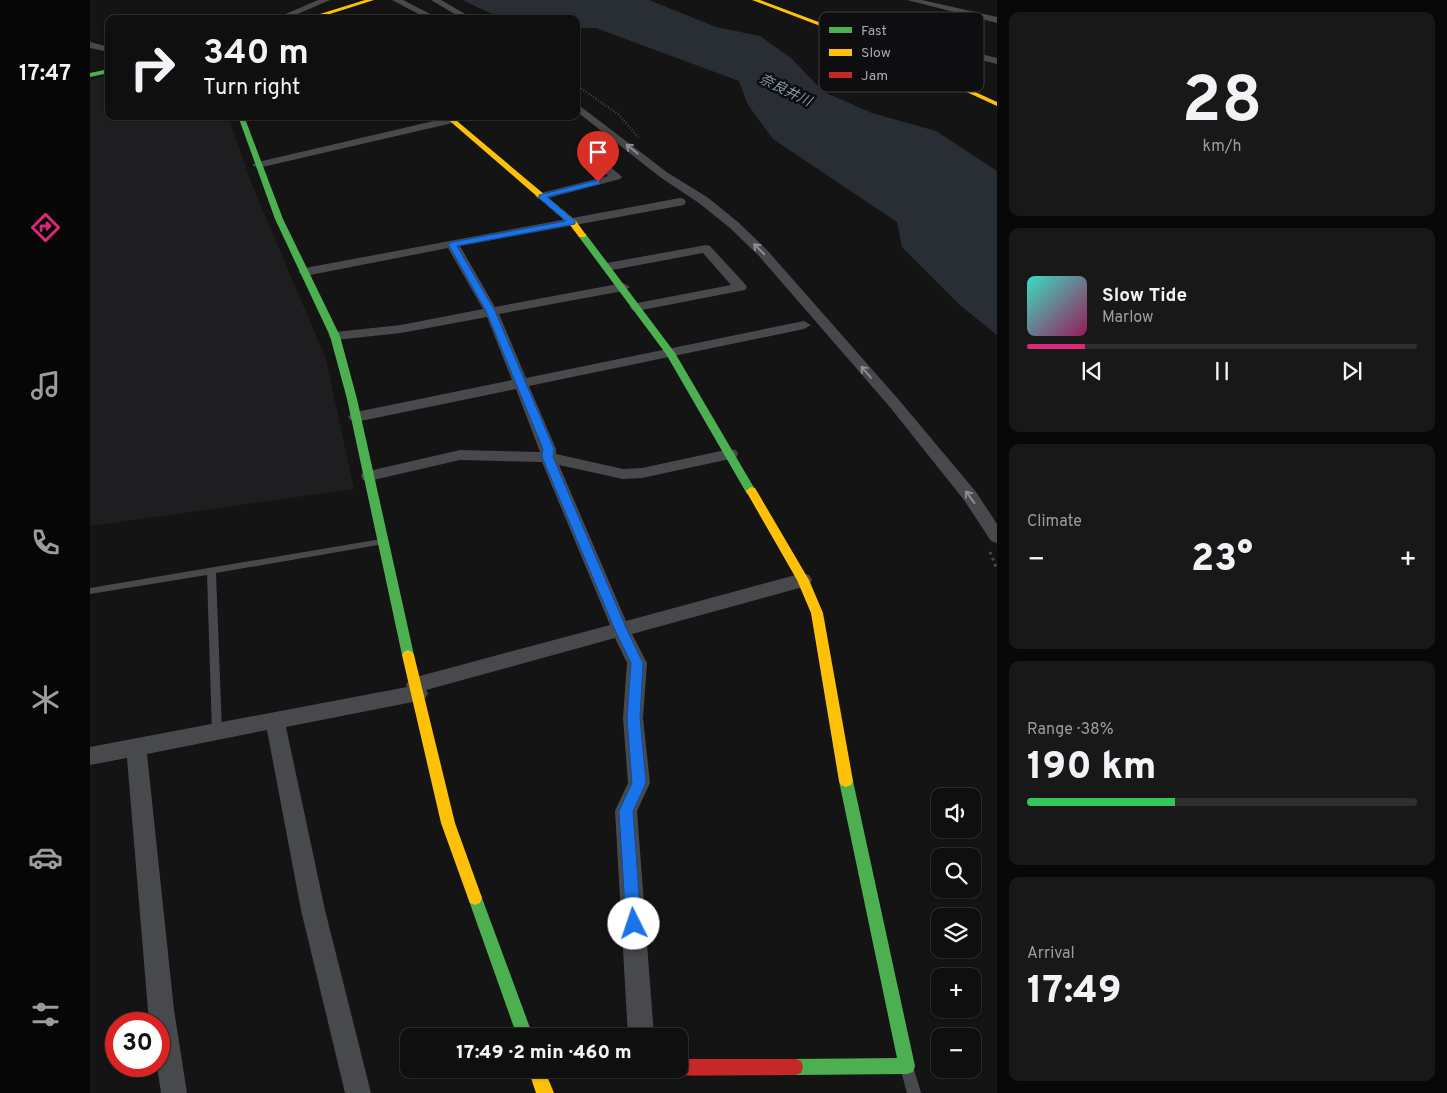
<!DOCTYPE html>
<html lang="en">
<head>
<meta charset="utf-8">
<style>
	body { margin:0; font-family:Overpass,"Noto Sans JP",sans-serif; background:#181818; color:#f1f3f6; height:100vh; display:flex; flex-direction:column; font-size:19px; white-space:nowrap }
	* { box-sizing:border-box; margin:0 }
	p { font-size:16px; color:#9b9c9e }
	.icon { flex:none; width:28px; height:28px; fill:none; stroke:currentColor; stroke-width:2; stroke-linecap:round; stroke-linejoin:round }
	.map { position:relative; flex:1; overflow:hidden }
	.side { display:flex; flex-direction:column; gap:12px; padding:12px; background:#080808; width:450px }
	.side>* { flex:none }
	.hud { position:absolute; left:15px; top:15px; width:475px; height:105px; border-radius:10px; box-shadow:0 1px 4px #0004,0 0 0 1px #2f2f2f; background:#0f0f0f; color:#f1f3f6; overflow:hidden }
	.fabs { position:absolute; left:841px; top:788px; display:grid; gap:10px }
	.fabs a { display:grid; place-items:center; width:50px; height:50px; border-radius:10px; background:#0f0f0f; box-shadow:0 1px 4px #0004,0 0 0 1px #2f2f2f; font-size:25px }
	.speed { position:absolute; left:15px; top:1012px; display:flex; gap:10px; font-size:25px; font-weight:700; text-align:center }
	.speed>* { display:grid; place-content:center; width:65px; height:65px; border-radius:50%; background:#0f0f0f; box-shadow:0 1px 4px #0004,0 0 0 1px #2f2f2f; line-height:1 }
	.speed .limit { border:8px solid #d22; background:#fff; color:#111 }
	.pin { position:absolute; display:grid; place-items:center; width:42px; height:42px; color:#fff; margin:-51px -21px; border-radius:50% 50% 50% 0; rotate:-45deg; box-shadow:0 0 5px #0007 }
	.pin .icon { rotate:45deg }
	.me { position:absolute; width:55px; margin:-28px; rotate:356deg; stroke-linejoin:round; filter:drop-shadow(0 0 4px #0008) }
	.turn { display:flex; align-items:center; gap:18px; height:105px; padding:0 15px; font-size:22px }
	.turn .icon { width:65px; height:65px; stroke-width:2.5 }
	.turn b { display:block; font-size:35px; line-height:42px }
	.big { font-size:38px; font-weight:800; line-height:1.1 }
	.side .card { flex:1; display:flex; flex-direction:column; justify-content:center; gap:8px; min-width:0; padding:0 18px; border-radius:10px; background:#181818 }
	.side .dial { align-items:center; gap:0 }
	.dial b { font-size:65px; line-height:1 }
	.song { display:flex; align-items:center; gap:15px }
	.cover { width:60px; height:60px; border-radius:8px; background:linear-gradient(135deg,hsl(170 70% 55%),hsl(330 70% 35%)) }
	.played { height:5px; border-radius:2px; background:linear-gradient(90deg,#db2777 15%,#2f2f2f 15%) }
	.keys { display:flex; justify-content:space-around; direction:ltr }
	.heat { display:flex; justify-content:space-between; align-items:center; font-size:28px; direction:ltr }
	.charge { height:8px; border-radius:4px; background:linear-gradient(90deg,#34c759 38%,#2f2f2f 0) }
	.trip { position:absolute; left:310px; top:1028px; width:288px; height:50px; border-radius:10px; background:#0f0f0f; box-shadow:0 1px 4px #0004,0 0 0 1px #2f2f2f; font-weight:800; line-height:50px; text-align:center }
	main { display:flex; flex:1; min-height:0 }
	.tabs { display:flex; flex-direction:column; width:90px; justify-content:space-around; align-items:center; background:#060606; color:#9b9c9e }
	.tabs .icon { width:35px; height:35px }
	.tabs .active { color:#db2777 }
	.tabs b { font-size:22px; color:#f1f3f6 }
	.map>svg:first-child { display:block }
	.built { fill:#1e1e20 }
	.water { fill:#292e34 }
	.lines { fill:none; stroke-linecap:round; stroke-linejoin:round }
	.path-far1 { stroke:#4a4b4d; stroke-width:2; stroke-dasharray:1 2; stroke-linecap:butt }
	.path { stroke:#4a4b4d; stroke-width:3; stroke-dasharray:2.5 4; stroke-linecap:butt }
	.lane { fill:#48494d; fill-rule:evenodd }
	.street { fill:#48494d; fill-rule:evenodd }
	.fast { fill:#4caf50; fill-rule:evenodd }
	.slow { fill:#ffc107; fill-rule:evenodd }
	.jam { fill:#c62828; fill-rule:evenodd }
	.oneway { stroke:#8a8d94 }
	.route { fill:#1a73e8; stroke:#114b97 }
	.labels { text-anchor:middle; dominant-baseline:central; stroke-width:5; stroke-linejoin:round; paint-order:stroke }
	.far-water-label { font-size:14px; font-style:italic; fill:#8195ab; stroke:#0e0e10 }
	.key { fill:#0e0e10; stroke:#3c3d41; stroke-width:1 }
	.key-label { font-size:14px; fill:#a6aab3 }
</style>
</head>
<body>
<main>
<nav class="tabs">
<b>17:47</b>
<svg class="icon active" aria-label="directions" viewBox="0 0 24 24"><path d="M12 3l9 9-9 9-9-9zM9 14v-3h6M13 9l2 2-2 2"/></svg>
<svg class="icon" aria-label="music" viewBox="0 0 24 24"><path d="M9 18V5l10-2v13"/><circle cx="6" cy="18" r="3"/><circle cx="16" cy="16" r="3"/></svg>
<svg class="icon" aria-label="phone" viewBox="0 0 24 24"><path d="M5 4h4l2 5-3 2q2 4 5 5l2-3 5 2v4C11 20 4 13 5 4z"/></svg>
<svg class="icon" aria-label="climate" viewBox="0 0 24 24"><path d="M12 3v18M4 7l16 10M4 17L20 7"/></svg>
<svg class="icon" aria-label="car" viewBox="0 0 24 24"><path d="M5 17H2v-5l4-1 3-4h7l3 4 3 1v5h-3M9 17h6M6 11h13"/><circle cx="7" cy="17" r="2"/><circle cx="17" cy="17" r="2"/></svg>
<svg class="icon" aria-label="filters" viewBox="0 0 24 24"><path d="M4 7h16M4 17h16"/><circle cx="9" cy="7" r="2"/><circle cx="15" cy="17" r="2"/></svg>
</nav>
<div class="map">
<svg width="907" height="1093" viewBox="0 0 907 1093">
	<rect width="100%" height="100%" fill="#141414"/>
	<polygon class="built" points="19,75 19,116 138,116 163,187 236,359 264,489 0,526 0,80"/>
	<polygon class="water" points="372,0 559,0 626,27 670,36 701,58 734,92 782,113 846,131 907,171 907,335 871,306 812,247 807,222 683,139 658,105 649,81 506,28 486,28 486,19 413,19"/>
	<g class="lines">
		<polyline class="path-far1" points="486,85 528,114 548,137"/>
		<polyline class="path" points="900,552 907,569"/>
		<g class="lane">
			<polygon points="291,539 295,542 294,544 126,573 132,732 131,735 127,736 123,735 122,732 117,575 0,594 0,588"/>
			<polygon points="818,1064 823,1066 831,1093 817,1093 811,1071 813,1066"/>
		</g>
		<g class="street">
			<polygon points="228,0 240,0 196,19 184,19"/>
			<polygon points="302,0 313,0 350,19 338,19"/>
			<polygon points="341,0 351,0 384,19 373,19"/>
			<polygon points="817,0 832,0 907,17 907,23"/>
			<polygon points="765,25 781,27 907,58 907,64 781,33 765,31 748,34 743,31 745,29"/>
			<polygon points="0,42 19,47 19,55 14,51 0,48"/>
			<polygon points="486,103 578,173 617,197 648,222 677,250 809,400 886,492 907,524 907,543 901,541 874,500 799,406 669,256 640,228 609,203 570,177 486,111"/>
			<polygon points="365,116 385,116 380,119 168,168 162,165 168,162"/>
			<polygon points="502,154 506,155 530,175 532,177 530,179 451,200 447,198 445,196 447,194 518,176 498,159 496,157"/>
			<polygon points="590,198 594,199 596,202 594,205 370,246 405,307 533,283 540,287 533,291 409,314 436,378 714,321 721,325 714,329 439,386 466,449 466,454 533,469 552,468 640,449 646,450 648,454 646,458 640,459 552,478 533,479 469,465 536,621 713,573 719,575 722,580 719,585 713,587 542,634 557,663 553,718 560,783 547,811 564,1036 538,1036 525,811 538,783 533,718 537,663 525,638 336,690 338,693 335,699 328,701 196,727 235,910 281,1093 255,1093 211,910 177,730 57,754 84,1010 97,1093 71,1093 67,1066 69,1066 69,1024 60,1024 58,1010 37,758 0,765 0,747 317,687 316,685 319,679 326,677 520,625 452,462 370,460 279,481 273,480 271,476 273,472 279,471 370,450 450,452 426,389 266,422 261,420 258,417 261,414 266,412 422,380 397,317 311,333 245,340 238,336 245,332 311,325 393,309 358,248 215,276 208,272 215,268"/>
			<polygon points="616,245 620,246 655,284 657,287 655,290 547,311 542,310 540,307 542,304 641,285 613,253 517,271 511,267 517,263"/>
		</g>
		<g class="fast">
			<polygon points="19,69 19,73 0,77 0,73"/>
			<polygon points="148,116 154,116 193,219 250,336 267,399 324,655 322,658 318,660 314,658 312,655 257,399 240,336 185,219"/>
			<polygon points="489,233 495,233 585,353 666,491 665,494 657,494 576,354 489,237"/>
			<polygon points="756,775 761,777 763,781 825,1066 823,1072 817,1074 705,1075 699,1073 697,1067 699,1061 705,1059 807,1058 749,781 751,777"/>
			<polygon points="385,891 390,893 392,898 443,1036 427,1036 378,898 380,893"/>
			<polygon points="438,1069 523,1069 521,1074 515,1076 446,1077 440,1075"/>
		</g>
		<g class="slow">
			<polygon points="275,0 284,0 224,19 214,19"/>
			<polygon points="662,0 670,0 750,30 907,102 907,106 746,32"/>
			<polygon points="354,116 361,116 486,221 496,235 495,237 489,237 480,225"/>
			<polygon points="661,487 665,488 719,580 733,613 763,781 761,785 756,787 751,785 749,781 721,613 707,580 656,491"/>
			<polygon points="318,650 322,652 324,655 365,823 392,898 390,903 385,905 380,903 378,898 351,823 312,655 314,652"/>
			<polygon points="438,1069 454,1069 464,1093 446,1093"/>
		</g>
		<polygon class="jam" points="589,1059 705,1059 711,1061 713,1067 711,1073 705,1075 515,1076 509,1074 507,1069 589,1069"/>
	</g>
	<defs><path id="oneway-shaft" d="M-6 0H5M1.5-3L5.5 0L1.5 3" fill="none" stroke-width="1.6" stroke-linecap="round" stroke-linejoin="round" transform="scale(1.25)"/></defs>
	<g class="oneway">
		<use href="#oneway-shaft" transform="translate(542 149) rotate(-141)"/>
		<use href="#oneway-shaft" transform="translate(669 249) rotate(-135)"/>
		<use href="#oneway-shaft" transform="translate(776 372) rotate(-131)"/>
		<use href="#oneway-shaft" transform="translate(880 497) rotate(-126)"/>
	</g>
	<polygon class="route" points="508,180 510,180 510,184 457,197 485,221 485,224 367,246 405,311 464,449 463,457 537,630 553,663 550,718 556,783 543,811 551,924 549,929 544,931 538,929 536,924 529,811 542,783 537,718 541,663 525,630 452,457 453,449 396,311 358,244 362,242 476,221 449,198 449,195"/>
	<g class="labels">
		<g class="far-water-label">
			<text transform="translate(695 91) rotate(26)">奈良井川</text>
		</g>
	</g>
	<rect x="729" y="12" width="165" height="80" rx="8" class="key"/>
	<rect x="739" y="27" width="23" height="6" fill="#4caf50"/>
	<rect x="739" y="49" width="23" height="7" fill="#ffc107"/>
	<rect x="739" y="72" width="23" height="6" fill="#c62828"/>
	<g class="key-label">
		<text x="771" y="35">Fast</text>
		<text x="771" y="57">Slow</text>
		<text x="771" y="80">Jam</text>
	</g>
</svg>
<div class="fabs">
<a><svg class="icon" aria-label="sound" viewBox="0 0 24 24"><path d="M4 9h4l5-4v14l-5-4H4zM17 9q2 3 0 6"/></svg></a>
<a><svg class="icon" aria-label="search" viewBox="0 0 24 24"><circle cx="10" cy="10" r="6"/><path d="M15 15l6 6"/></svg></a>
<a><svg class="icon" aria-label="layers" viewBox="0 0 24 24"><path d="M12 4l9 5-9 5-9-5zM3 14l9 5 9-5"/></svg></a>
<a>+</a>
<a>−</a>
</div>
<div class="speed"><div class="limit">30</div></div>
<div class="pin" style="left:508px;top:182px;background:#d93025"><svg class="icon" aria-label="arrive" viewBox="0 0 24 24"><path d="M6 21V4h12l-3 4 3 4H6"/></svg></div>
<svg class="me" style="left:544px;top:924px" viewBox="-20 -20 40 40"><circle r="19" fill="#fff"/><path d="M0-13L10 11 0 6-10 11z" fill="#1a73e8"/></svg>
<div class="trip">17:49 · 2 min · 460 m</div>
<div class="hud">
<div class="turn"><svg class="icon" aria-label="right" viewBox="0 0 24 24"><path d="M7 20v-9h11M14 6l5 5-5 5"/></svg><div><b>340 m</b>Turn right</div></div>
</div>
</div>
<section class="side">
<div class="card dial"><b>28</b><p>km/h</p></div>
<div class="card">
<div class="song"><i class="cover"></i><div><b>Slow Tide</b><p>Marlow</p></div></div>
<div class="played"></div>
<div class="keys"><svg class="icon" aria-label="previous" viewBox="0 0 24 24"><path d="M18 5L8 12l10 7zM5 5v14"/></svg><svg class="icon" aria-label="pause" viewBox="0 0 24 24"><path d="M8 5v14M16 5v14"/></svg><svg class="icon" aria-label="next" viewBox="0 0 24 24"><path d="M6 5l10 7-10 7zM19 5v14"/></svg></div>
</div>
<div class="card"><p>Climate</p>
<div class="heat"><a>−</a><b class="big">23°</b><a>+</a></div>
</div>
<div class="card"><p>Range · 38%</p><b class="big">190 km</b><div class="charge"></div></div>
<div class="card"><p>Arrival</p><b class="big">17:49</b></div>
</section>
</main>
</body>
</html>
